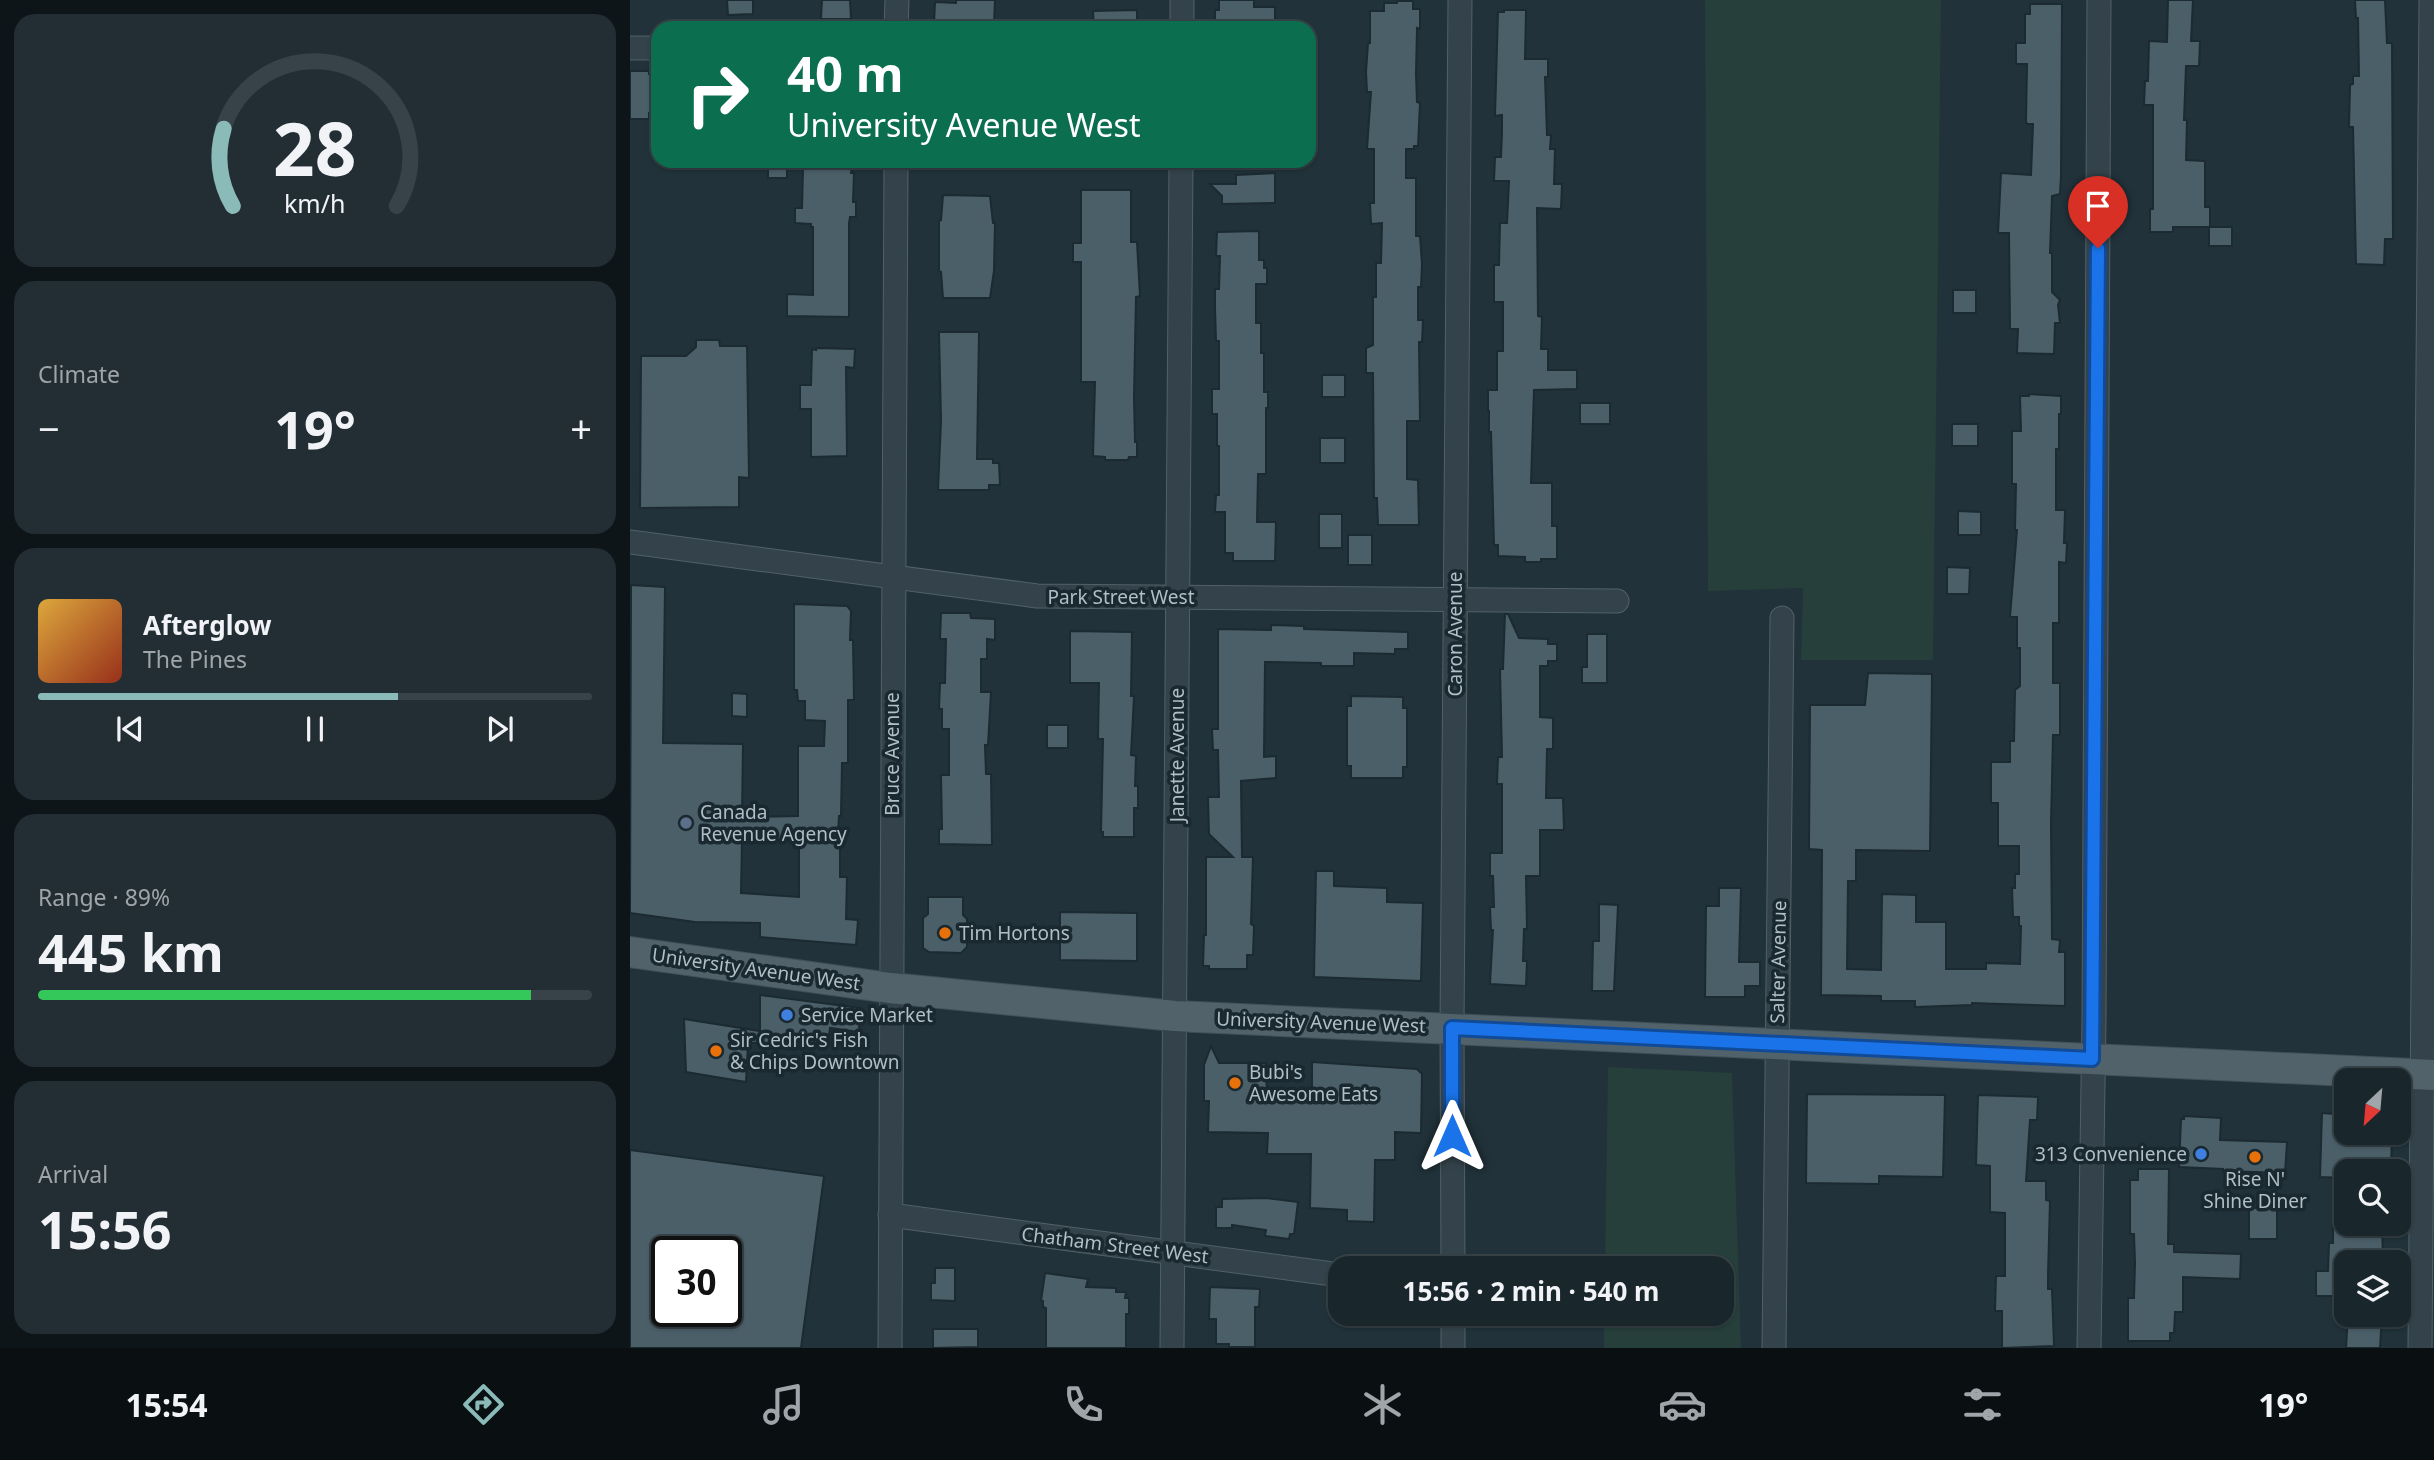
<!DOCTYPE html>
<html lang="en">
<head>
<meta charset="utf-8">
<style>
	body { margin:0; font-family:"Noto Sans",sans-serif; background:#222e34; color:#f1f3f6; height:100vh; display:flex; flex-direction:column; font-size:26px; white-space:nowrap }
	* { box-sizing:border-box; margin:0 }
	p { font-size:23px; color:#9fa5a9 }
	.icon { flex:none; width:38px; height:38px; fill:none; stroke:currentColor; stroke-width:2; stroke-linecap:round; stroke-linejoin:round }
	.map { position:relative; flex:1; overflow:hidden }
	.side { display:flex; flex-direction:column; gap:14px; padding:14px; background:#0e1518; width:630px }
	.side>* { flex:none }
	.top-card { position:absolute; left:21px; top:21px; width:665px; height:147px; border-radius:21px; box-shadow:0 2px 5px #0004,0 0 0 2px #374348; background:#0b6e4f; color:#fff; overflow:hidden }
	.needle { width:46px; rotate:206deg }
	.fabs { position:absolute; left:1704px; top:1068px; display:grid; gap:14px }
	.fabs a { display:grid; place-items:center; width:77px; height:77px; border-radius:14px; background:#19262c; box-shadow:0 2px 5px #0004,0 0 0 2px #374348; font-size:35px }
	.speed { position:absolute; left:21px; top:1236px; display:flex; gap:14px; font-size:35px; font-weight:700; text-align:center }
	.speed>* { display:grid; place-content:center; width:91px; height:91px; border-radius:50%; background:#19262c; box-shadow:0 2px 5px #0004,0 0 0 2px #374348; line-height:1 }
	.speed .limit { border:4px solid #111; border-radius:10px; background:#fff; color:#111 }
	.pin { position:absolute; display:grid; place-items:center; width:60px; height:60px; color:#fff; margin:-72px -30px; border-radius:50% 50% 50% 0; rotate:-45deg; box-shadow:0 0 7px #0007 }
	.pin .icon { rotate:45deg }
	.me { position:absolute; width:77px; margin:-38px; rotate:0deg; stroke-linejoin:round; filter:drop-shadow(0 0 5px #0008) }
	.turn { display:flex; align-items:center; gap:24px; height:147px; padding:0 21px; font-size:32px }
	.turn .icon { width:91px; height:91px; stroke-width:2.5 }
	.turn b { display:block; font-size:49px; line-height:60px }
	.big { font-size:52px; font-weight:700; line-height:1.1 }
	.side .widget { flex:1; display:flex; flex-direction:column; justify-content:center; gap:10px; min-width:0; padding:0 24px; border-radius:21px; background:#222e34 }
	.side .dial { align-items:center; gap:0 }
	.dial svg { height:182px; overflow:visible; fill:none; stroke:#374348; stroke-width:7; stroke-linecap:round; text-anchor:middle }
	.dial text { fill:#f1f3f6; stroke:none }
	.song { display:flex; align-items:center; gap:21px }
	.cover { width:84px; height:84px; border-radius:10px; background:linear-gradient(135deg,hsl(40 70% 55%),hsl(10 70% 35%)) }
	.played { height:7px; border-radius:4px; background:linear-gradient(90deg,#8bbbb9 65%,#374348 65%) }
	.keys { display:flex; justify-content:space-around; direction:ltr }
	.heat { display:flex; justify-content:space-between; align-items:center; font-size:38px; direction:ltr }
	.charge { height:10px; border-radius:5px; background:linear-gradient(90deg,#34c759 89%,#374348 0) }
	.trip { position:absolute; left:698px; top:1256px; width:406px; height:70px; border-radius:21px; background:#19262c; box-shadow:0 2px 5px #0004,0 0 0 2px #374348; font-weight:700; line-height:70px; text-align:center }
	.dock { display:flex; height:112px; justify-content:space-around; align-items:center; background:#0a0f12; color:#9fa5a9 }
	.dock .icon { width:49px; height:49px }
	.dock .active { color:#8bbbb9 }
	.dock b { font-size:32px; color:#f1f3f6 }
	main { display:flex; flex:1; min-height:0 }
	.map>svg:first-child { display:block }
	.green { fill:#263f3b }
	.building { fill:#4b5f69; stroke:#1c2a31; stroke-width:2; fill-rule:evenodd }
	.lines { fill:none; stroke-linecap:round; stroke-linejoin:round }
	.minor-casing { stroke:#526168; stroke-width:25 }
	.major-casing { stroke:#414f57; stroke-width:32 }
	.minor { stroke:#34434b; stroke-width:23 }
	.major { stroke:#52626b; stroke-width:30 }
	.route-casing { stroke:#114b97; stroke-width:18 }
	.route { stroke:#1a73e8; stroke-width:12 }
	.service-dot { fill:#5c6f8a; stroke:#1a282f; stroke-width:2.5 }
	.food-dot { fill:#e8710a; stroke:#1a282f; stroke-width:2.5 }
	.shop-dot { fill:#3f7fe0; stroke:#1a282f; stroke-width:2.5 }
	.labels { text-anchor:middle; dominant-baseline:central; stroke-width:7; stroke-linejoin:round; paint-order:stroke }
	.street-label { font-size:19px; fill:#afbec7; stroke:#1a282f }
	.poi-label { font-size:19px; fill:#afbec7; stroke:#1a282f; text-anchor:start }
</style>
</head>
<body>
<main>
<section class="side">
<div class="widget dial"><svg viewBox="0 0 100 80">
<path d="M14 69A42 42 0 1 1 86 69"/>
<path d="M14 69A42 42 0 0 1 10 35" stroke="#8bbbb9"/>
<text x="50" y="56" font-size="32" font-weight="700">28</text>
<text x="50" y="72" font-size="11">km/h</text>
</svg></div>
<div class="widget"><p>Climate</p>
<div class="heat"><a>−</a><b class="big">19°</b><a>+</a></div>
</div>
<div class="widget">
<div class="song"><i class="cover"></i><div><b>Afterglow</b><p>The Pines</p></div></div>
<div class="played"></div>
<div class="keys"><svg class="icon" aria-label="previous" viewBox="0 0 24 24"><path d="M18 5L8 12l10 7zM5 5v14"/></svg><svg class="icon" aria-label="pause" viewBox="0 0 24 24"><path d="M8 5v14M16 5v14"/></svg><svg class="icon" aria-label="next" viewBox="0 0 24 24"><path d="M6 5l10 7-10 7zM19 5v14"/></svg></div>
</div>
<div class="widget"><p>Range · 89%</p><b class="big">445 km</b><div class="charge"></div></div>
<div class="widget"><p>Arrival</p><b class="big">15:56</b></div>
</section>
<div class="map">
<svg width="1804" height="1348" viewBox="0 0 1804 1348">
	<rect width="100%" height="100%" fill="#21323a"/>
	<g class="green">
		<polygon points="1075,0 1311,0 1303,660 1171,660 1173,588 1078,591"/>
		<polygon points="978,1067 1102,1073 1111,1348 974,1348 974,1314 1092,1314 1092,1269 975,1269"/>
	</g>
	<g class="building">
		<polygon points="97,0 123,0 123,14 98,15"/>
		<polygon points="192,0 220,0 221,19 191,19"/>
		<polygon points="326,0 365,0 364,25 304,24 305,2 326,3"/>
		<polygon points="589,0 624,0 624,7 645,7 645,25 643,28 585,28 585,10 589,10"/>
		<polygon points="1538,0 1563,0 1561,41 1570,41 1569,66 1556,66 1554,120 1557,120 1556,160 1575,161 1575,207 1580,207 1580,227 1543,227 1543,232 1520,232 1520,209 1523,209 1523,105 1514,105 1515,81 1518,81 1519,41 1537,42"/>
		<polygon points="1725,0 1755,0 1757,43 1762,43 1763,239 1755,239 1754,265 1726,264 1723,127 1719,127 1720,85 1723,84 1723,76 1729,76 1728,18 1726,18"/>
		<polygon points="767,1 783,1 783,9 790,9 790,29 787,28 786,74 787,102 790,103 788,146 784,146 784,149 776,149 776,178 786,178 786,236 790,236 792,264 791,287 788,287 788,320 793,320 792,342 789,342 790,421 777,421 777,479 788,480 789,525 748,525 747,498 744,498 743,373 736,373 736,348 743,345 743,297 746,297 746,263 751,263 752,223 741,224 740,203 744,203 744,149 737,149 741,92 737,92 736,72 738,43 740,43 740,11 754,11 754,3 767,3"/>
		<polygon points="1400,4 1432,4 1431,176 1430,194 1422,196 1420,253 1422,253 1422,292 1430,300 1428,305 1430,323 1425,323 1424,354 1387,353 1388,329 1380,329 1379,233 1368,233 1371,173 1401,175 1403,124 1397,124 1396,121 1397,64 1386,64 1386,43 1395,43 1395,14 1400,14"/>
		<polygon points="507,10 507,28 464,28 463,11"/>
		<polygon points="874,10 896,10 895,59 918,59 918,77 915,77 917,135 921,135 920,149 925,149 924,184 932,184 931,209 907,208 908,316 912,317 911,349 918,349 918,370 947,370 947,389 904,390 901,483 922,483 922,526 927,526 927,559 911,559 911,562 895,562 895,557 868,556 868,545 864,545 861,432 859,432 859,411 858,411 858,390 867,390 867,351 873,351 873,302 864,302 864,265 869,265 870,223 877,223 879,181 864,181 865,157 871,157 872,132 872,115 865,116 868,12 874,12"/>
		<polygon points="0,71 19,71 19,74 28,74 28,112 19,113 19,119 0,119"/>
		<rect x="138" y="161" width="19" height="17"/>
		<polygon points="187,164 222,166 221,173 224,173 223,202 226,202 226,217 220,217 219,223 219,317 157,316 157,294 183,295 183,227 181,227 181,224 165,223 165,208 172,208 173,168 187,168"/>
		<polygon points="645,173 645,203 592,204 592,196 580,184 606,184 606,175"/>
		<polygon points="451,190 501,190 501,242 507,242 510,296 506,297 504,397 505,442 507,442 507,457 499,457 498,460 475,460 475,457 463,456 465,382 451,382 451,262 443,262 443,243 451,243"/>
		<polygon points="313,195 360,196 363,223 365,223 364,271 360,298 313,298 311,272 309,271 309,221 311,220"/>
		<rect x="1579" y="227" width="23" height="19"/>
		<polygon points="629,231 629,260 634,260 634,268 637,268 637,284 626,284 626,323 631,323 631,353 634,353 634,392 638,392 638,408 636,408 636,474 628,474 627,522 646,522 645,561 603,561 603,553 595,553 595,512 585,512 586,495 589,495 589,446 587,446 587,414 582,414 582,389 589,389 589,341 586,341 585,308 585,289 589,289 590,256 586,256 587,232"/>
		<rect x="1323" y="290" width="23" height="23"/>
		<polygon points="309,332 349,332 347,459 363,459 363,463 369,463 370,485 359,485 359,490 308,490 311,421"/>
		<polygon points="66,340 89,340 90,346 117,346 119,478 109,477 109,507 10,508 11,356 56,356 66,347"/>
		<polygon points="186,348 225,349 224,368 216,367 217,456 181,457 181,409 170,409 170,385 181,385 182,349 186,350"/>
		<rect x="692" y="375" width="23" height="22"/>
		<polygon points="1399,394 1431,396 1431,414 1429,414 1429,449 1426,449 1426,510 1435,510 1434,543 1437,543 1436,563 1429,562 1429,623 1423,623 1423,683 1430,683 1430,735 1423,735 1421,824 1422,939 1430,940 1429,952 1435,952 1435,1006 1342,1003 1342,1005 1285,1007 1285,1001 1251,1001 1251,996 1191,995 1192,850 1179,849 1180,705 1235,705 1238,673 1302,674 1300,851 1226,850 1226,881 1218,881 1217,969 1251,970 1252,894 1286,895 1286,922 1316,922 1316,969 1356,969 1356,963 1390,964 1391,926 1389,926 1389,917 1383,917 1382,888 1385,888 1385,874 1389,874 1389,846 1368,846 1368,803 1361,803 1361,762 1380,762 1380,741 1384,741 1385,690 1390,686 1390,648 1387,648 1387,617 1380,617 1387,530 1385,530 1386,484 1382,484 1382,431 1391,431 1390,396 1399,396"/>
		<rect x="950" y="403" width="30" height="21"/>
		<rect x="1322" y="424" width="26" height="22"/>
		<rect x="690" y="438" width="25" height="25"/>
		<polygon points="1328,511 1351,512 1351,535 1328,535"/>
		<rect x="689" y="514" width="23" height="34"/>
		<rect x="718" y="535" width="24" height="30"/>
		<polygon points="1317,567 1340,568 1339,594 1317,594"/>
		<path d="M 1,585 L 35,587 L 33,743 L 113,744 L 112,817 L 168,816 L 168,746 L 194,746 L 195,721 L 175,720 L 175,701 L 168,701 L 167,690 L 164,690 L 164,604 L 217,606 L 221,611 L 220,640 L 223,640 L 224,700 L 218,700 L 218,763 L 212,763 L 211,816 L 209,816 L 207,848 L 210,848 L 210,877 L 217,877 L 216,919 L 228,920 L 226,945 L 130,937 L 130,923 L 65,922 L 0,913 ZM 112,841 L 169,841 L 169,897 L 111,893 Z"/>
		<polygon points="311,613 340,613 341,618 365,619 365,640 357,639 357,659 351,659 351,692 361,692 358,745 355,745 356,774 361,774 362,845 309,844 309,829 312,829 311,775 319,775 319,729 312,729 312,709 309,709 310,683 315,683 316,639 310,639"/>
		<polygon points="875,614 878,614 889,638 918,639 918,644 927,644 927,661 918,661 918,666 910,666 910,717 923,718 923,749 917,749 916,798 933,798 934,830 910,830 910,876 896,876 897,929 894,929 893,961 897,961 896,986 860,984 863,930 861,930 860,907 864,907 863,876 860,876 860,853 872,853 872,784 867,784 868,757 872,757 870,669 873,669"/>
		<polygon points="641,625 674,626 674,629 778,632 778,649 765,649 765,654 724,653 724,666 691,666 691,663 635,662 634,757 646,756 646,778 611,781 612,857 623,857 621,924 624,926 623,955 617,955 617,969 579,969 579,966 573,966 574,935 576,935 576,857 603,857 579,834 578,797 589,797 588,750 583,750 582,729 588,729 588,629 641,630"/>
		<polygon points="440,631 502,632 501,696 504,696 501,755 506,756 505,786 508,786 508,808 504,808 504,837 473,837 473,832 471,832 473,739 468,739 469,683 440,683"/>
		<polygon points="957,634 977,634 977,683 952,683 952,667 957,667"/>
		<polygon points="102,693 117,694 117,717 102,716"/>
		<polygon points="721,696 773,697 773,708 777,708 777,767 773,767 773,778 721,778 721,766 717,766 717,706 721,706"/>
		<rect x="417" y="725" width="21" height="23"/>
		<polygon points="686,871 704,871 704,886 757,888 757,902 793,903 791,981 684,977"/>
		<polygon points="1089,888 1111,888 1109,962 1130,962 1130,986 1115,986 1115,997 1075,997 1076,906 1089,906"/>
		<polygon points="298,897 333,897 333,915 337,919 337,947 331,953 299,952 293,948 293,918 298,914"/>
		<polygon points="969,904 988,905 984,991 962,991 963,941 969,941"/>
		<polygon points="430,912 507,913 507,961 430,960"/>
		<polygon points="130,995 230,1008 229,1032 200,1028 198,1043 118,1043 116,1082 56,1072 54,1019 130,1031"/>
		<polygon points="581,1046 589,1063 636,1063 637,1101 682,1102 682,1062 787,1069 792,1074 791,1133 765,1132 765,1160 745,1160 744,1222 717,1221 717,1210 680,1208 681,1154 637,1154 638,1133 578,1132 579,1101 574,1101 574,1065"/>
		<polygon points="1177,1094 1315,1095 1313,1177 1249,1176 1249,1184 1176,1183"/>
		<polygon points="1348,1095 1408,1097 1407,1120 1400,1120 1396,1181 1416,1181 1416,1200 1420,1201 1418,1276 1418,1289 1422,1289 1424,1346 1372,1348 1372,1311 1365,1311 1366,1276 1375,1276 1375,1213 1360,1212 1360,1166 1346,1165"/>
		<polygon points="1692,1113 1717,1115 1717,1132 1762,1132 1761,1171 1717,1171 1717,1178 1690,1177"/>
		<polygon points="1554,1116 1591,1118 1590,1140 1657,1142 1655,1173 1593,1171 1593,1169 1549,1167 1551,1119 1554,1119"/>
		<path d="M 0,1150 L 194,1176 L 171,1348 L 0,1348 ZM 37,1251 L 96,1251 L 96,1311 L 37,1311 Z"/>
		<polygon points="1508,1169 1539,1169 1538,1244 1544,1244 1544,1252 1611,1254 1610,1279 1553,1277 1553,1312 1545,1312 1544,1333 1540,1333 1540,1341 1498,1341 1498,1298 1504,1298 1505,1263 1504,1234 1500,1234 1500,1180 1508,1180"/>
		<polygon points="635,1198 668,1202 664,1234 660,1234 659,1239 635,1236 636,1230 602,1225 602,1228 586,1228 586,1207 592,1207 592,1199"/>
		<polygon points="1647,1207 1647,1239 1619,1239 1619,1208"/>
		<polygon points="1703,1223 1752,1223 1753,1262 1717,1262 1717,1296 1686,1296 1686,1271 1698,1271 1699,1243 1703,1243"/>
		<polygon points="305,1268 325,1268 325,1301 301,1300 301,1283 305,1283"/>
		<polygon points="415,1273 458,1279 456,1287 486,1288 486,1292 496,1292 495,1298 499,1298 499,1314 496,1314 496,1348 416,1348 416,1308 413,1307 413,1301 411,1301"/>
		<polygon points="580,1287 630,1289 629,1307 625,1307 625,1347 599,1347 599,1344 586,1344 586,1319 579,1319"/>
		<polygon points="1718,1314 1752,1314 1750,1348 1716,1348"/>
		<polygon points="303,1329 348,1329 348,1347 303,1348"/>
	</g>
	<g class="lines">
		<g class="minor-casing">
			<g id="minor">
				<polyline points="266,28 267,0"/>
				<polyline points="552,28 552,0"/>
				<polyline points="0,48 28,48"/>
				<polyline points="0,542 407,596 987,601"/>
				<polyline points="260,1215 710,1275"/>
				<polyline points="823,1269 822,1028 830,0"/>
				<polyline points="823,1314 823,1348"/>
				<polyline points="260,1348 266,161"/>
				<polyline points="542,1348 551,161"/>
				<polyline points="1144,1348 1152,618"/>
				<polyline points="1459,1348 1464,1019 1469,0"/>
				<polyline points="1790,1348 1801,0"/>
			</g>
		</g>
		<g class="major-casing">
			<polyline id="major" points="0,952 260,988 545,1016 1804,1075"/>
		</g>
		<use href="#minor" class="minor"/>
		<use href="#major" class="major"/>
	</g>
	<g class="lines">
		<g class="route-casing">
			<polyline id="route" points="822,1136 822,1028 1462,1059 1468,248"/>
		</g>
		<use href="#route" class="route"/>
	</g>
	<circle class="service-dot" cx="56" cy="823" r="7"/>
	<g class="food-dot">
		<circle cx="315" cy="933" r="7"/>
		<circle cx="86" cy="1051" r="7"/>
		<circle cx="605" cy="1083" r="7"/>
		<circle cx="1625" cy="1157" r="7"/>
	</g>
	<g class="shop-dot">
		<circle cx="157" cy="1015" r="7"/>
		<circle cx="1571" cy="1154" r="7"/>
	</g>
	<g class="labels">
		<g class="street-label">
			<text x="491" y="597">Park Street West</text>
			<text transform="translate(825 634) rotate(-90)">Caron Avenue</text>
			<text transform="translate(262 754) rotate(-90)">Bruce Avenue</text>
			<text transform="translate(547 755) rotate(-90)">Janette Avenue</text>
			<text transform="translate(1148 962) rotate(-89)">Salter Avenue</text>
			<text transform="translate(126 969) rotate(8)">University Avenue West</text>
			<text transform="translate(691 1022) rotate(2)">University Avenue West</text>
			<text transform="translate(485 1245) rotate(7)">Chatham Street West</text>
		</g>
		<g class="poi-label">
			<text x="70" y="812">Canada<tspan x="70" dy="22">Revenue Agency</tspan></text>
			<text x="329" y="933">Tim Hortons</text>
			<text x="171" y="1015">Service Market</text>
			<text x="100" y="1040">Sir Cedric's Fish<tspan x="100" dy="22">&amp; Chips Downtown</tspan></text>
			<text x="619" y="1072">Bubi's<tspan x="619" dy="22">Awesome Eats</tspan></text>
			<text x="1557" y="1154" text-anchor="end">313 Convenience</text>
			<text x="1625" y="1179" text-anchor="middle">Rise N'<tspan x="1625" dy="22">Shine Diner</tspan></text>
		</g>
	</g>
</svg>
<div class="fabs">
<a><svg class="needle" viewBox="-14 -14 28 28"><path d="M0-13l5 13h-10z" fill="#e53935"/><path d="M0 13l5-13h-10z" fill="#9fa5a9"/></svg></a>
<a><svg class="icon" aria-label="search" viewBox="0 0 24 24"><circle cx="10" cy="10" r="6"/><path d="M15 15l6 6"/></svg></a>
<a><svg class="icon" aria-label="layers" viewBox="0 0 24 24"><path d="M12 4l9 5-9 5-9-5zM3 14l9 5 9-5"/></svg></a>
</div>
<div class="speed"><div class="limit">30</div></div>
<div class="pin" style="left:1468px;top:248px;background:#d93025"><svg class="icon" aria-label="arrive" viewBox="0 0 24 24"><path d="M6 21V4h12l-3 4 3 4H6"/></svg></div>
<svg class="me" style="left:822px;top:1136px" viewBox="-20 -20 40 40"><path d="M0-17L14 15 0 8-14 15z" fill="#1a73e8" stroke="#fff" stroke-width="4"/></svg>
<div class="trip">15:56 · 2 min · 540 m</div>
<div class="top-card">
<div class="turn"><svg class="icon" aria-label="right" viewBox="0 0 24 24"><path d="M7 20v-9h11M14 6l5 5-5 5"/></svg><div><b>40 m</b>University Avenue West</div></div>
</div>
</div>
</main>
<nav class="dock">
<b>15:54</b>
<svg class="icon active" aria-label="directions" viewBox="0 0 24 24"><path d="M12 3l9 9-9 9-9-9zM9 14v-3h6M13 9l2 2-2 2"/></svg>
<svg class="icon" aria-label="music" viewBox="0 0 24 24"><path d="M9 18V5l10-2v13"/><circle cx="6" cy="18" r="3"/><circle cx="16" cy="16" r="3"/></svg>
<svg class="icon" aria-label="phone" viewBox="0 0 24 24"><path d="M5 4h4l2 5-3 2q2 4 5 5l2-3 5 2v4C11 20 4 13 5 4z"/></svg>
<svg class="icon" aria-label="climate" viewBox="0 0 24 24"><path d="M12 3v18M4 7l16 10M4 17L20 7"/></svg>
<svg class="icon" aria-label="car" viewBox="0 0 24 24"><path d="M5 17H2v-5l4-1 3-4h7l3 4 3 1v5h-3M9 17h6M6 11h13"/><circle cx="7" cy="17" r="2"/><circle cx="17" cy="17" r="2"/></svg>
<svg class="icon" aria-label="filters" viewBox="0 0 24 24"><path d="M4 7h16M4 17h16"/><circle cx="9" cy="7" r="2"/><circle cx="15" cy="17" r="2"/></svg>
<b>19°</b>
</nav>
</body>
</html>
